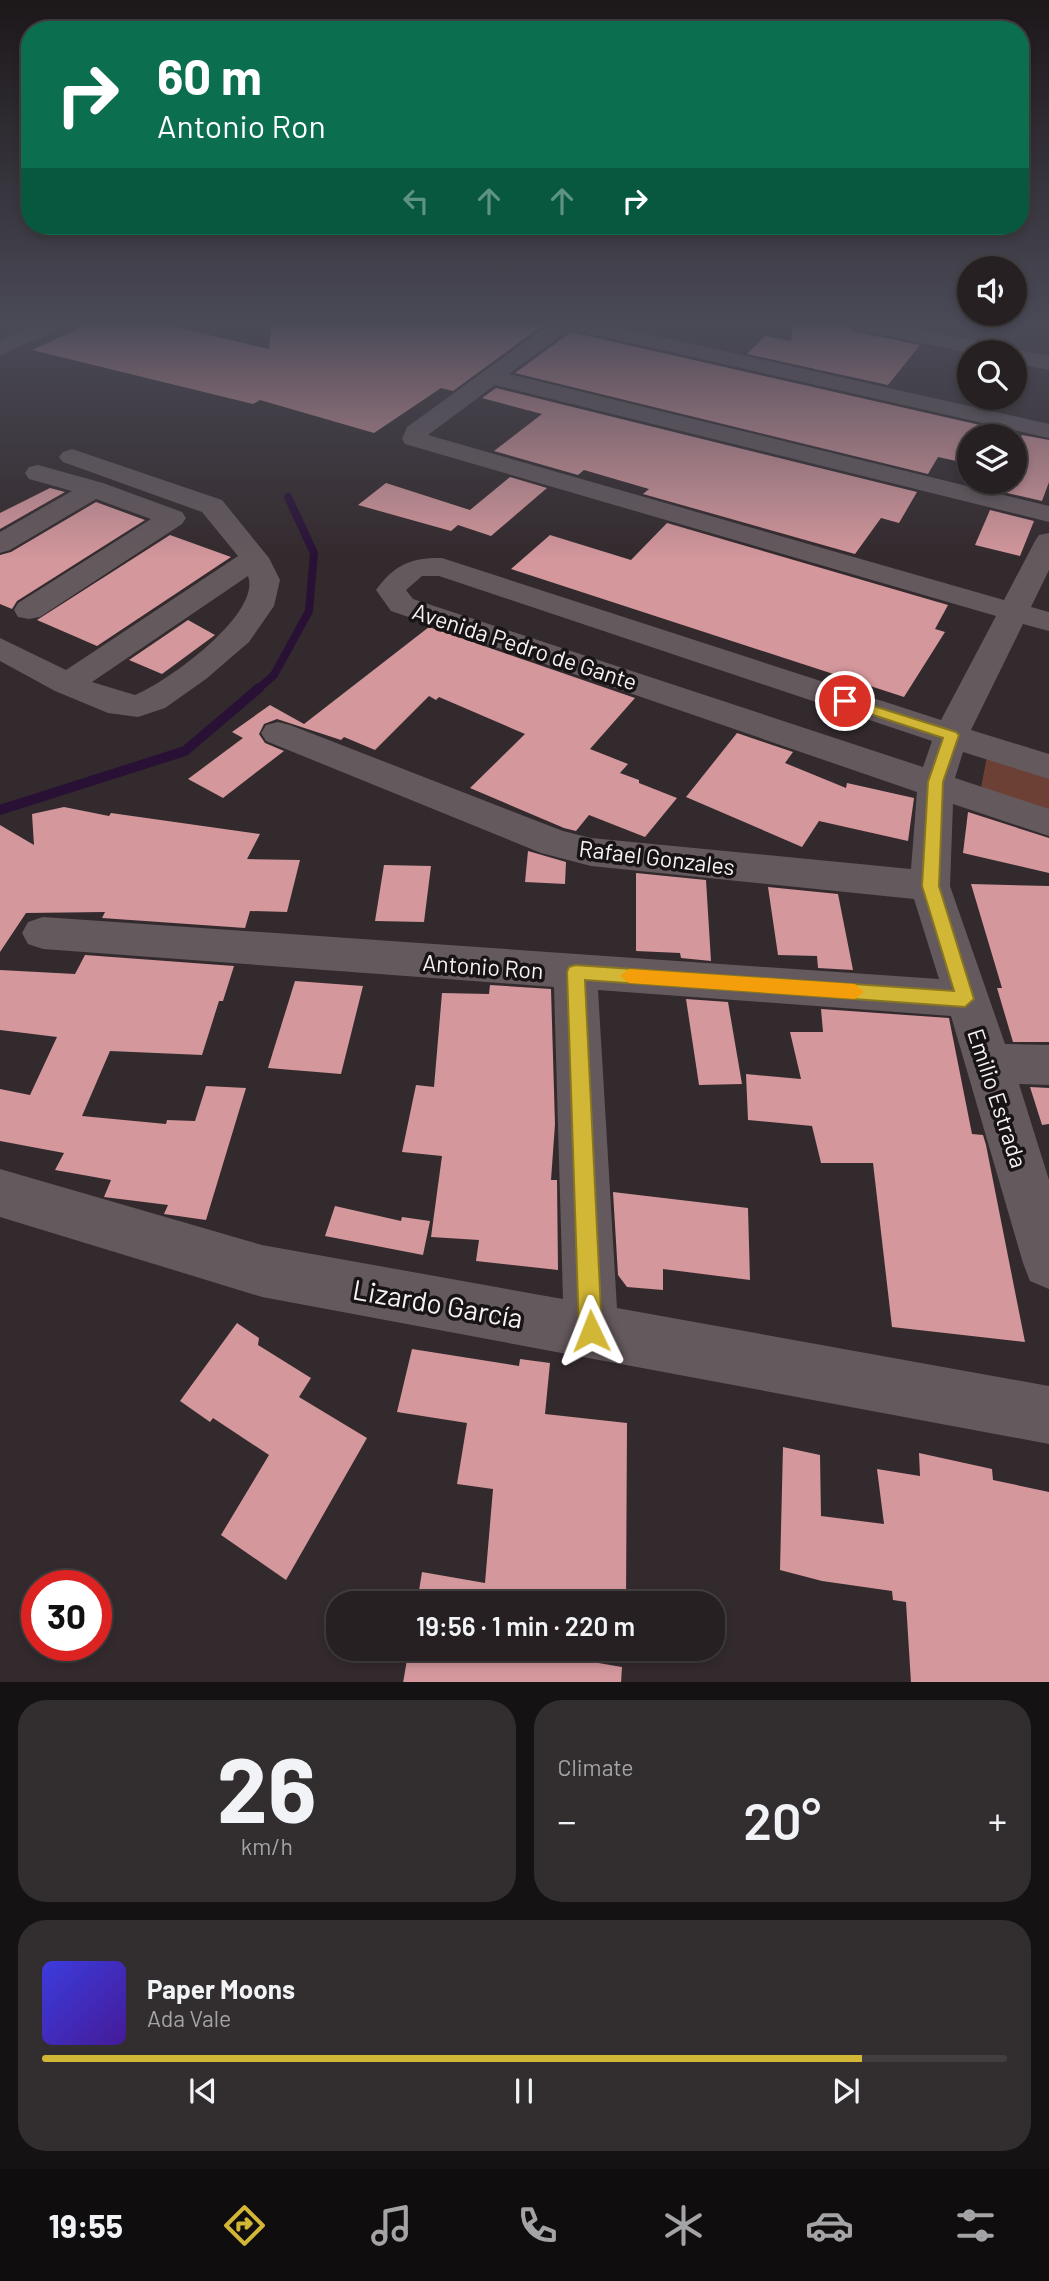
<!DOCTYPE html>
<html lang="en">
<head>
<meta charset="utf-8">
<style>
	body { margin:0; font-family:Barlow,sans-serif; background:#322d2f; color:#f1f3f6; height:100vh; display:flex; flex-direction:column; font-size:26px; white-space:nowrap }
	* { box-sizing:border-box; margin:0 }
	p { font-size:23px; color:#a4a3a5 }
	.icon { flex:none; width:38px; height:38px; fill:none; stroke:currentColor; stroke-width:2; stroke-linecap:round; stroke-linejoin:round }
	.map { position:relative; height:1682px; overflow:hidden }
	.sheet { display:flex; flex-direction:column; gap:18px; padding:18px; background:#151213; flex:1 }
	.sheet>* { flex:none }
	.guide { position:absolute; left:21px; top:21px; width:1008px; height:214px; border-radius:28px; box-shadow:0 4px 10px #0003,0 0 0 2px #423e40; background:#0b6e4f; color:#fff; overflow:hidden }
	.controls { position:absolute; left:957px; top:256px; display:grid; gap:14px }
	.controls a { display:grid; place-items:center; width:70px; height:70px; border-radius:50%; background:#262022; box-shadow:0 4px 10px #0003,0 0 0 2px #423e40; font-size:35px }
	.speed { position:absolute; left:21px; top:1570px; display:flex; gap:14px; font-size:35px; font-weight:700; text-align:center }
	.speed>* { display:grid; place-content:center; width:91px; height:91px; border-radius:50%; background:#262022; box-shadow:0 4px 10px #0003,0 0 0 2px #423e40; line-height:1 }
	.speed .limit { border:10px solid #d22; background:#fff; color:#111 }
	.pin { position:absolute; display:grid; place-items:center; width:60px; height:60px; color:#fff; margin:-30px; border:4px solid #fff; border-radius:50%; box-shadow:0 2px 7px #0007 }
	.me { position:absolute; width:77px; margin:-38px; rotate:358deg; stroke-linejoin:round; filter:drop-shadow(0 0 5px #0008) }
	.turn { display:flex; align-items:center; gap:24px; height:147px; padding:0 21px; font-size:32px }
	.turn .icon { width:91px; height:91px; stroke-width:2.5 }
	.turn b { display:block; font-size:49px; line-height:60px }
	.lanes { display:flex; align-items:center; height:66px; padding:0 21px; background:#0003; justify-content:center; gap:35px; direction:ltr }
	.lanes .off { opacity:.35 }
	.big { font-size:52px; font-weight:600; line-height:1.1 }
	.sheet .widget { flex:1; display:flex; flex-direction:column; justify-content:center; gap:10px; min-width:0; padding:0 24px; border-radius:28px; background:#322d2f }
	.sheet .dial { align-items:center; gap:0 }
	.dial b { font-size:91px; line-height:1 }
	.song { display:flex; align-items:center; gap:21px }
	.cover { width:84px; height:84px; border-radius:10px; background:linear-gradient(135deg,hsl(240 70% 55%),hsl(260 70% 35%)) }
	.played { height:7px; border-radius:4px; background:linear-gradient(90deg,#d2b635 85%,#423e40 85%) }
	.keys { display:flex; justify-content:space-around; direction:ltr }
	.heat { display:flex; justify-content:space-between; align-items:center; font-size:38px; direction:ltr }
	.sheet .tiles { flex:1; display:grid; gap:18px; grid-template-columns:1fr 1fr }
	.widget:last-child { grid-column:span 2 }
	.trip { position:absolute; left:326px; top:1591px; width:399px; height:70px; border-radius:28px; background:#262022; box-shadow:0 4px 10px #0003,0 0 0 2px #423e40; font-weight:600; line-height:70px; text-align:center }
	.tab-bar { display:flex; height:112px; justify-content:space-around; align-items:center; background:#0f0d0e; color:#a4a3a5 }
	.tab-bar .icon { width:49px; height:49px }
	.tab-bar .selected { color:#d2b635 }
	.tab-bar b { font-size:32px; color:#f1f3f6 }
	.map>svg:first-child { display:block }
	.green { fill:#6d4035 }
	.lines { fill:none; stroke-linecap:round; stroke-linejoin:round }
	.stream-far1 { stroke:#291136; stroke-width:8 }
	.stream { stroke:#291136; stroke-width:10 }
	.building { fill:#d3979c }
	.minor { fill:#64595d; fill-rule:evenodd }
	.route { fill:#d2b635; stroke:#887622; stroke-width:2 }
	.slow { fill:#f59e0b }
	.labels { text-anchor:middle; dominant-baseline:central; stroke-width:7; stroke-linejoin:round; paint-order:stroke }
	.street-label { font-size:23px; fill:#f8f2f4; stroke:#181415 }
	.near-street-label { font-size:28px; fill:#f8f2f4; stroke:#181415 }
</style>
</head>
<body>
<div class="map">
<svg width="1049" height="1683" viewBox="0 0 1049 1683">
	<rect width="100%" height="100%" fill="#332a2d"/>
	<polygon class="green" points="988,751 1049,772 1049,812 981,788"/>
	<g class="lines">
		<polyline class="stream-far1" points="257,690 274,675 309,611 314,553 288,497"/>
		<polyline class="stream" points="0,810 185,751 259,688"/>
	</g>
	<g class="building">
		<polygon points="91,323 159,323 269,349 272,323 543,325 453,391 441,388 374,433 260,400 253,404 32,350"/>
		<polygon points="793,323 845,323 856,332 920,345 888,385 747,354 765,336 791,341"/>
		<polygon points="571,332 610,341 1002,430 997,436 970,436 970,464 938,457 928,474 515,373"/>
		<polygon points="496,388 917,492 899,523 881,518 855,554 643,494 649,489 584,470 578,475 494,451 542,414 482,398"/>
		<polygon points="1022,435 1049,440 1049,482 1042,501 998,491 1002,481 1015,481 1015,451"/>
		<polygon points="510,477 547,488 491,536 458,525 451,531 358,505 386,483 470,510"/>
		<polygon points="50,488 65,492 0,529 0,513"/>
		<polygon points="96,502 145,520 17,601 12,609 0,604 0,555 11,552"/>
		<polygon points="990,510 1034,521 1020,556 975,545"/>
		<polygon points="667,523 948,605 935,629 945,632 904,697 511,569 550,535 631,560"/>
		<polygon points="170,535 231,557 97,646 37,620"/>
		<polygon points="188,620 215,635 162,674 129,660"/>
		<polygon points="429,627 635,698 590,749 628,764 620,773 639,780 639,783 677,798 645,837 589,815 576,831 564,828 470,788 525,734 439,697 436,700 429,696 375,750 344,737 341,740 277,719 264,724 259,734 265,743 284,751 223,798 188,779 243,738 232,732 270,705 304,724"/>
		<polygon points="737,733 793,752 785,763 846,788 847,783 914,798 908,841 819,821 802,847 686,797"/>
		<polygon points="64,807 109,816 111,813 260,834 247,859 300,860 287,912 250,911 245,928 102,918 105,912 26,913 0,952 0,825 34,845 32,814"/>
		<polygon points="968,812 1049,838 1049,873 963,853"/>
		<polygon points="528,851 566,862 565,884 525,882"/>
		<polygon points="384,865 431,866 424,922 375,921"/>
		<polygon points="636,873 706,880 711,961 681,958 680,953 636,951"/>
		<polygon points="971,884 1049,886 1049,1042 1013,1042 997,988 1002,988"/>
		<polygon points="768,887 838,894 853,970 818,968 817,956 778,955"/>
		<polygon points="85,955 234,966 223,1001 219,1001 202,1055 110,1051 82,1116 166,1124 167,1120 195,1121 206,1086 246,1088 206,1220 164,1214 168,1205 104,1197 111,1180 55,1170 64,1153 0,1141 0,1089 30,1095 57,1037 0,1030 0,970 75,974"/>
		<polygon points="295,981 363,986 341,1074 268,1068"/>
		<polygon points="490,985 551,989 555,1124 551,1180 557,1180 558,1270 476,1261 479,1240 431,1237 442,1156 402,1152 416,1085 434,1087 442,993 489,994"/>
		<polygon points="686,999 728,1002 742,1084 699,1085"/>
		<polygon points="821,1009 949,1018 972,1134 983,1135 986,1145 1025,1342 892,1327 873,1163 821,1163 812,1126 748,1120 746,1074 801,1079 790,1032 823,1032"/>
		<polygon points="1030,1087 1049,1088 1049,1124 1042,1125"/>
		<polygon points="613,1192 748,1208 750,1280 663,1269 663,1290 627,1287 618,1275"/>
		<polygon points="335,1206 401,1221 402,1217 430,1221 423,1255 325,1236"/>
		<polygon points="237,1323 259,1338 258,1345 311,1378 299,1397 367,1438 286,1580 221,1535 269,1455 213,1418 210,1422 180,1401"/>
		<polygon points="412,1349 519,1366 520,1359 550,1363 545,1414 627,1423 626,1603 417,1603 422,1572 485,1583 493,1489 457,1484 467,1423 397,1412"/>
		<polygon points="783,1447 820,1455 821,1516 884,1524 877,1469 920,1476 919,1453 992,1469 993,1480 1049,1492 1049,1683 911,1683 906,1602 893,1600 892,1591 822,1581 780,1570"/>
		<polygon points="409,1648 510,1648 622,1667 621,1683 403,1683"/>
	</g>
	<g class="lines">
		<g class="minor">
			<polygon points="38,323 65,323 62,327 0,356 0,341"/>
			<path d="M 551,323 L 599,323 L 1049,424 L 1049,438 L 570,329 L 509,374 L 1049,506 L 1049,522 L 495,385 L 428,435 L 1004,600 L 1035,541 L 1039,535 L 1049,533 L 1049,570 L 1031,607 L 1049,612 L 1049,631 L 1023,624 L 971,730 L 1049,754 L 1049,779 L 963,752 L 955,778 L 1049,809 L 1049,836 L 953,804 L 950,886 L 1005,1044 L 1049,1045 L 1049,1085 L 1019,1084 L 1049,1180 L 1049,1289 L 1030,1281 L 1023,1263 L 951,1016 L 598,990 L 617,1308 L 1049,1386 L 1049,1444 L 262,1297 L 0,1217 L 0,1169 L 262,1245 L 563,1299 L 554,987 L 43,949 L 28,944 L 22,933 L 28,922 L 43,917 L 939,979 L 914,899 L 591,866 L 541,853 L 266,741 L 261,733 L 266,725 L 278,722 L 290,725 L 563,831 L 591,838 L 911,869 L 917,792 L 391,611 L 376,590 C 394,565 411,557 442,558 L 941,720 L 996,616 L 405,444 L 402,439 L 407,427 ZM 422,576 L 439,576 L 932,741 L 923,767 L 413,599 L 406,590 Z"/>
			<polygon points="847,323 888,323 997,345 1007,351 1015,349 1049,356 1049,370 1015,363 1015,352 970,353 857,329"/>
			<path d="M 72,449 L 222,500 L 269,558 L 280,580 L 274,606 L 249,642 L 206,679 L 165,708 L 138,717 L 108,713 L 55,691 L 0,661 L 0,638 L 66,670 L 238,556 L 202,512 L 63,462 L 59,457 L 63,452 ZM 248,576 C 262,614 166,683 135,695 L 92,682 Z"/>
			<polygon points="38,465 103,483 182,512 186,518 182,524 40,617 29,619 18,617 14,610 18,603 151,519 96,499 10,550 0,553 0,532 72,491 29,479 25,473 29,467"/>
		</g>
	</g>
	<linearGradient id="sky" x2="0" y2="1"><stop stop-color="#1c1719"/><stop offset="0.58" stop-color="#4a4a57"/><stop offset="1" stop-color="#4a4a57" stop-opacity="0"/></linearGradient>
	<rect width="1049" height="559" fill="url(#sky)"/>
	<polygon class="route" points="845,697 956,732 959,735 943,782 939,886 974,999 965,1007 585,980 602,1331 599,1339 591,1342 583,1339 579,1331 567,972 569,967 575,965 954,991 922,886 928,782 943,738 840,704 838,701"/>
	<polygon class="slow" points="629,969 855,984 864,992 855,999 629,983 620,976"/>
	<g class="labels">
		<g class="street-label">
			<text transform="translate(525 646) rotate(18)">Avenida Pedro de Gante</text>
			<text transform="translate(657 857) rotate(7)">Rafael Gonzales</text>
			<text transform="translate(483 966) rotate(4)">Antonio Ron</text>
			<text transform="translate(998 1098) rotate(72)">Emilio Estrada</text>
		</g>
		<g class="near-street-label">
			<text transform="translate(438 1303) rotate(10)">Lizardo García</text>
		</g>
	</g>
</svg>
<div class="controls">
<a><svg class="icon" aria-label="sound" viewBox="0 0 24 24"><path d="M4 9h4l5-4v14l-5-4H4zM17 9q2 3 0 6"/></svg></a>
<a><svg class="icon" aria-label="search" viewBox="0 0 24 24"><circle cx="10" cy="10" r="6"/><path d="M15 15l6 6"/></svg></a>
<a><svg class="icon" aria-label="layers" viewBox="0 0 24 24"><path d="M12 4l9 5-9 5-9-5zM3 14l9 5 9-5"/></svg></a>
</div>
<div class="speed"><div class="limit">30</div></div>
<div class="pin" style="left:845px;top:701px;background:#d93025"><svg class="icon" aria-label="arrive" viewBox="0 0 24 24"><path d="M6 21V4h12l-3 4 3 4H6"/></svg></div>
<svg class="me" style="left:591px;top:1331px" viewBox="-20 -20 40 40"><path d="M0-17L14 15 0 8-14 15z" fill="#d2b635" stroke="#fff" stroke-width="4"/></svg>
<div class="trip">19:56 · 1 min · 220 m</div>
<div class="guide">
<div class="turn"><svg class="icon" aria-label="right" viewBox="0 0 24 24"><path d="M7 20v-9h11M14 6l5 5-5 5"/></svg><div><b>60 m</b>Antonio Ron</div></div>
<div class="lanes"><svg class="icon off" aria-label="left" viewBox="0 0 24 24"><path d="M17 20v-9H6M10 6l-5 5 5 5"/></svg><svg class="icon off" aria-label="ahead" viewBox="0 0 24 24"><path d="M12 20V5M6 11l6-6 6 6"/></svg><svg class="icon off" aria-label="ahead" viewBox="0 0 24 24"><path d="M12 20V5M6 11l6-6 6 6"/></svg><svg class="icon" aria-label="right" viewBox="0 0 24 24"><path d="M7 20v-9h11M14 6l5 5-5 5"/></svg></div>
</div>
</div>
<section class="sheet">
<div class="tiles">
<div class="widget dial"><b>26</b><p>km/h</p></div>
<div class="widget"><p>Climate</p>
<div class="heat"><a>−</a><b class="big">20°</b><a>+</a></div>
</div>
<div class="widget">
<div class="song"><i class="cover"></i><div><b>Paper Moons</b><p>Ada Vale</p></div></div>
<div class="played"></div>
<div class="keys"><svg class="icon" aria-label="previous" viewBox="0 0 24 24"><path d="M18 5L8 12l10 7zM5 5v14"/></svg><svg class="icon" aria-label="pause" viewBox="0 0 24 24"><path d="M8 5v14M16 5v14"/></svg><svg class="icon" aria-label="next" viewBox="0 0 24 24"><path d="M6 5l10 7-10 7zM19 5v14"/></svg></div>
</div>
</div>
</section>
<nav class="tab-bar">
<b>19:55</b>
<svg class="icon selected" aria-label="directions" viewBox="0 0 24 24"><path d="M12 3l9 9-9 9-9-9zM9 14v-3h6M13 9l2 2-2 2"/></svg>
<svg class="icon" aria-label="music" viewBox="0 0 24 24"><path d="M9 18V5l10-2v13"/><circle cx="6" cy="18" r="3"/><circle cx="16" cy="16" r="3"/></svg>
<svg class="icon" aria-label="phone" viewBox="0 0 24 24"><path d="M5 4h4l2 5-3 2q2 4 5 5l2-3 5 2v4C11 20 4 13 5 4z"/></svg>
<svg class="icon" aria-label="climate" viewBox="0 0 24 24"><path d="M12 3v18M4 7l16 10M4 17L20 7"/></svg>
<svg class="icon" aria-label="car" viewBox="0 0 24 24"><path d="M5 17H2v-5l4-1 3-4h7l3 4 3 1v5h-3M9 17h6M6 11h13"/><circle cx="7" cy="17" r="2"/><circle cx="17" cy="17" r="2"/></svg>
<svg class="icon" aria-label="filters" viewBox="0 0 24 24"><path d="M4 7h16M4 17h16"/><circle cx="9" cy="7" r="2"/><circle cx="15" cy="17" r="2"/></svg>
</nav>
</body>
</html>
